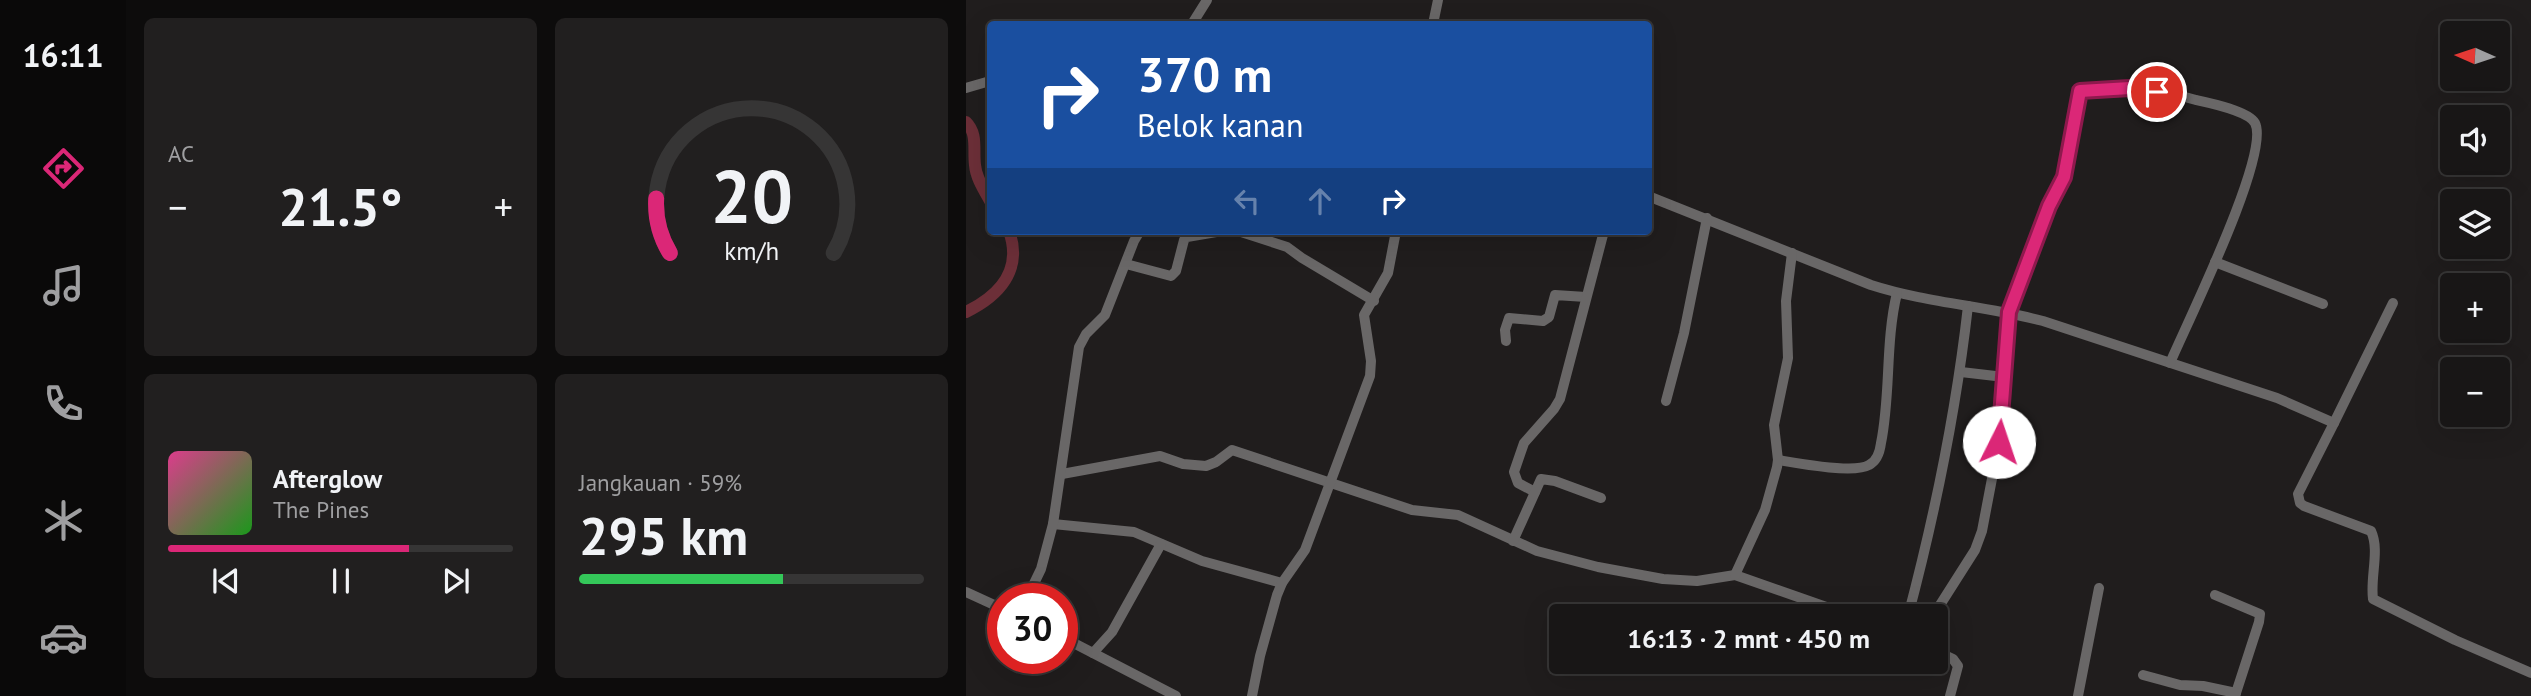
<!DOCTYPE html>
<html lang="id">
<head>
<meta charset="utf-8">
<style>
	body { margin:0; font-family:"PT Sans",sans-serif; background:#211f1f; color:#f1f3f6; height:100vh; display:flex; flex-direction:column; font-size:26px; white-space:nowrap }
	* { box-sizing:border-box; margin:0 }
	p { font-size:23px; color:#9f9fa1 }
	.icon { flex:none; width:38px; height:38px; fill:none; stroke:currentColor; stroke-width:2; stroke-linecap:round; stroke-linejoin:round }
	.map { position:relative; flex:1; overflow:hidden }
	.panel { display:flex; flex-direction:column; gap:18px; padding:18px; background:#0d0c0c; width:840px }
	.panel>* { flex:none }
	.banner { position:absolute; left:21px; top:21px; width:665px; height:214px; border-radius:7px; box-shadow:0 7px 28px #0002,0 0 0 2px #363535; background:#1a4fa0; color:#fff; overflow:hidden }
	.needle { width:46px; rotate:273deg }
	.fabs { position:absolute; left:1474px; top:21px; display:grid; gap:14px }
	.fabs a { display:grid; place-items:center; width:70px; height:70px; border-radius:7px; background:#181616; box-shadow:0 7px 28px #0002,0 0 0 2px #363535; font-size:35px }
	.speed { position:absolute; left:21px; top:583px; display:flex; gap:14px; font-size:35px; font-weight:700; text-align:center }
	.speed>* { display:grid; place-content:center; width:91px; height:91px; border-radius:50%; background:#181616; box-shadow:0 7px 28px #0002,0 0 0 2px #363535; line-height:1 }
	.speed .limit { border:10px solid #d22; background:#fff; color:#111 }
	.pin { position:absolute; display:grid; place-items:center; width:60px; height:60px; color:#fff; margin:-30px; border:4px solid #fff; border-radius:50%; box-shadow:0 2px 7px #0007 }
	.me { position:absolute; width:77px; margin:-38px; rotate:4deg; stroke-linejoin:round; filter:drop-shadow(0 0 5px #0008) }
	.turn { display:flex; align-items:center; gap:24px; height:147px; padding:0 35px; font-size:32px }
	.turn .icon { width:91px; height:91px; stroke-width:2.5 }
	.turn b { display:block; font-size:49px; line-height:60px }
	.lanes { display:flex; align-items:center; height:66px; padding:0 35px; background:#0003; justify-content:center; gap:35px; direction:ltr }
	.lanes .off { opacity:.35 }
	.big { font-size:52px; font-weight:700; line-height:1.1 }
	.panel .card { flex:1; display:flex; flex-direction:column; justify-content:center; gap:10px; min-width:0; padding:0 24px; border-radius:10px; background:#211f1f }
	.panel .dial { align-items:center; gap:0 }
	.dial svg { height:182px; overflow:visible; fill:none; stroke:#363535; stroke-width:7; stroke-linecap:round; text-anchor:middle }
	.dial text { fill:#f1f3f6; stroke:none }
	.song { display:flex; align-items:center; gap:21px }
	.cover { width:84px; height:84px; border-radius:10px; background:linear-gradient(135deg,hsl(330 70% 55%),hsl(120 70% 35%)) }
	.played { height:7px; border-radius:4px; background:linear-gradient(90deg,#db2777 70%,#363535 70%) }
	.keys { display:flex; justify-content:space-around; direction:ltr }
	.heat { display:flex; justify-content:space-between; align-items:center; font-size:38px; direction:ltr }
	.charge { height:10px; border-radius:5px; background:linear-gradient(90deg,#34c759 59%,#363535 0) }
	.panel .tiles { flex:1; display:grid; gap:18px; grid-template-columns:repeat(2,1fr) }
	.trip { position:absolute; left:583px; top:604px; width:399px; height:70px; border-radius:7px; background:#181616; box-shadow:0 7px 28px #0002,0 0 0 2px #363535; font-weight:700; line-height:70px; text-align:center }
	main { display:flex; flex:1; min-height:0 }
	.tabs { display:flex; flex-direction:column; width:126px; justify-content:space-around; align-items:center; background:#0a0909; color:#9f9fa1 }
	.tabs .icon { width:49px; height:49px }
	.tabs .on { color:#db2777 }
	.tabs b { font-size:32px; color:#f1f3f6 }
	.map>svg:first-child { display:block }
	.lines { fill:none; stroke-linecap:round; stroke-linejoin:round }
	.river { stroke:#6c2f38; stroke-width:12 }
	.minor { stroke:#696767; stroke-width:10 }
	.route-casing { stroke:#8e194d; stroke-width:18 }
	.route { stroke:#db2777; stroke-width:12 }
</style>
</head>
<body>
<main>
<nav class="tabs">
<b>16:11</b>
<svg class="icon on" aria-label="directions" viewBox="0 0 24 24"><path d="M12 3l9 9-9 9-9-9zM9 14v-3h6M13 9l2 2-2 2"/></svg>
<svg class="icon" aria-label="music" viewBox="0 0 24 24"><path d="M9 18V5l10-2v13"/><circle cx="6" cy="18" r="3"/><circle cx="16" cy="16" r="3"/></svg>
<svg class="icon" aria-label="phone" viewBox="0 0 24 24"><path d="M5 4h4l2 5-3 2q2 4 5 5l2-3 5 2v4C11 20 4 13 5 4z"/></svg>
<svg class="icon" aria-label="climate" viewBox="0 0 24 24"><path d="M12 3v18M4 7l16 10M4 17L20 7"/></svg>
<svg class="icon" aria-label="car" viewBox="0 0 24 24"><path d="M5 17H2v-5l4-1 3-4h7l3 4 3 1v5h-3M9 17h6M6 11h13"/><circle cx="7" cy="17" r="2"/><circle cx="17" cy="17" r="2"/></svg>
</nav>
<section class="panel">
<div class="tiles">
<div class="card"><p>AC</p>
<div class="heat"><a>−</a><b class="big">21.5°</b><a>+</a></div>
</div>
<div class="card dial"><svg viewBox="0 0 100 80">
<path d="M14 69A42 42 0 1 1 86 69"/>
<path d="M14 69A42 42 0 0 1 8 45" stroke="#db2777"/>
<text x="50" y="56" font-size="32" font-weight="700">20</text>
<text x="50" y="72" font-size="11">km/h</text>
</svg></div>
<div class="card">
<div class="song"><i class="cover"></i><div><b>Afterglow</b><p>The Pines</p></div></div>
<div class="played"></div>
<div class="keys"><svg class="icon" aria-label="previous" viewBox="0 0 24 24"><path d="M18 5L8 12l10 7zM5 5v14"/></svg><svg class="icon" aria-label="pause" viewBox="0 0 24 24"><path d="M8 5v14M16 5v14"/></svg><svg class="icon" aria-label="next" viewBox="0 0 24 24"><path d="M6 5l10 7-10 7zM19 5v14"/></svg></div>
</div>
<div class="card"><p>Jangkauan · 59%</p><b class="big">295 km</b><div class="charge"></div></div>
</div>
</section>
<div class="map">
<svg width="1565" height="696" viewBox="0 0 1565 696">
	<rect width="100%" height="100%" fill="#201d1d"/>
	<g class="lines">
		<g class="river">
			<path d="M 0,122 C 12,134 7,149 9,165 C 10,178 18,190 24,201"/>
			<path d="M 0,312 C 33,296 57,270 43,231"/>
		</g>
		<g class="minor">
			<polyline points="226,24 241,0"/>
			<polyline points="467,24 472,0"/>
			<polyline points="0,88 24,81"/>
			<path d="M 682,196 L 905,285 C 961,303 1020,306 1077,321 L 1311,398 L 1368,423 L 1332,494 L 1334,503 L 1338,506 L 1405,531 C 1414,550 1404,577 1407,599 L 1489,640 L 1565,673"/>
			<polyline points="272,231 321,247 336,258 408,301"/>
			<polyline points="1249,262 1357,304"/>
			<polyline points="160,264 205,276 210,271 218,240 221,237 256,231"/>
			<polyline points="540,341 539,330 543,318 577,321 583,317 589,295 620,297"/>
			<polyline points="995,372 1038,377"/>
			<polyline points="700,401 718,333 741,218"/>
			<polyline points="1368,423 1427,303"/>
			<path d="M 812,460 C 830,463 888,474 903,465 C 911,461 914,451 915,443 C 925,394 919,343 931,293"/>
			<polyline points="96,474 194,456 217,464 240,466 250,462 266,450 446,510 492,515 571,551 632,567 697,579 731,581 769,575 886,616"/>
			<polyline points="569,492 552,483 548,472 558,443 588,409 594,399 638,231"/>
			<polyline points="87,524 168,532 236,561 316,583"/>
			<polyline points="547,541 575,479 589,481 635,498"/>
			<polyline points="769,575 799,510 811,467 812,460 808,425 822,358 820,301 826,253"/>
			<polyline points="0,592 37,609"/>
			<polyline points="1249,595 1294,614 1293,622 1269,696"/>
			<polyline points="61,598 75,569 87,524 113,347 120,334 139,315 168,241 174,231"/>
			<path d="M 942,616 C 969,514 990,412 1002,306"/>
			<path d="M 967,616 L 1009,550 L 1016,531 L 1033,442 L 1043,312 L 1083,206 L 1098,177 L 1114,91 C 1150,82 1195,90 1230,100 C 1244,103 1282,111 1289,123 C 1305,154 1220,325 1204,363"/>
			<polyline points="96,637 210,696"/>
			<polyline points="970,651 987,659 992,666 984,696"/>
			<polyline points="127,653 146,632 195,544"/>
			<polyline points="1177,675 1214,685 1237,686 1270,693"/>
			<polyline points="286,696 294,656 311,595 316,583 339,550 404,376 405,361 398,315 422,273 430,231"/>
			<polyline points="1112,696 1133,588"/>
		</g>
	</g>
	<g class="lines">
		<g class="route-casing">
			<polyline id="route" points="1033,442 1043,312 1083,206 1098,177 1114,91 1164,88 1191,92"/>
		</g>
		<use href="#route" class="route"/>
	</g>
</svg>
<div class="fabs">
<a><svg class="needle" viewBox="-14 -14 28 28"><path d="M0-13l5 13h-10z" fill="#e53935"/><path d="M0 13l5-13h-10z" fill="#9f9fa1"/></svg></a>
<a><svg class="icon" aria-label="sound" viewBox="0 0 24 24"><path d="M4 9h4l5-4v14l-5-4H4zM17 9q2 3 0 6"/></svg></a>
<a><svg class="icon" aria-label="layers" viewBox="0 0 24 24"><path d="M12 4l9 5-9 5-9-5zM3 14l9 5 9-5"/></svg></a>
<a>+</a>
<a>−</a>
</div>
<div class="speed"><div class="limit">30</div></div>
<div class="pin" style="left:1191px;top:92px;background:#d93025"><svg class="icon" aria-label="arrive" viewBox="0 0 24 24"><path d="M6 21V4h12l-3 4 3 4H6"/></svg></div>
<svg class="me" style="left:1033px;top:442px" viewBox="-20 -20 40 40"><circle r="19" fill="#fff"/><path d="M0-13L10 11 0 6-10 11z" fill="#db2777"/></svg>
<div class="trip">16:13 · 2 mnt · 450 m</div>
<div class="banner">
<div class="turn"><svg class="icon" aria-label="right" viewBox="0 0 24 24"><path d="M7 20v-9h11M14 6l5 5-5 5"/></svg><div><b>370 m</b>Belok kanan</div></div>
<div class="lanes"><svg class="icon off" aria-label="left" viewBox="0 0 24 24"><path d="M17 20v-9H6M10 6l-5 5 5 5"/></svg><svg class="icon off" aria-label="ahead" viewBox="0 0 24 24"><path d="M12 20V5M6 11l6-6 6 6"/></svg><svg class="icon" aria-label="right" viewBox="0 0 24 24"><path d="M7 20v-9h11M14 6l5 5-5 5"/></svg></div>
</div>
</div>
</main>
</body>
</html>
